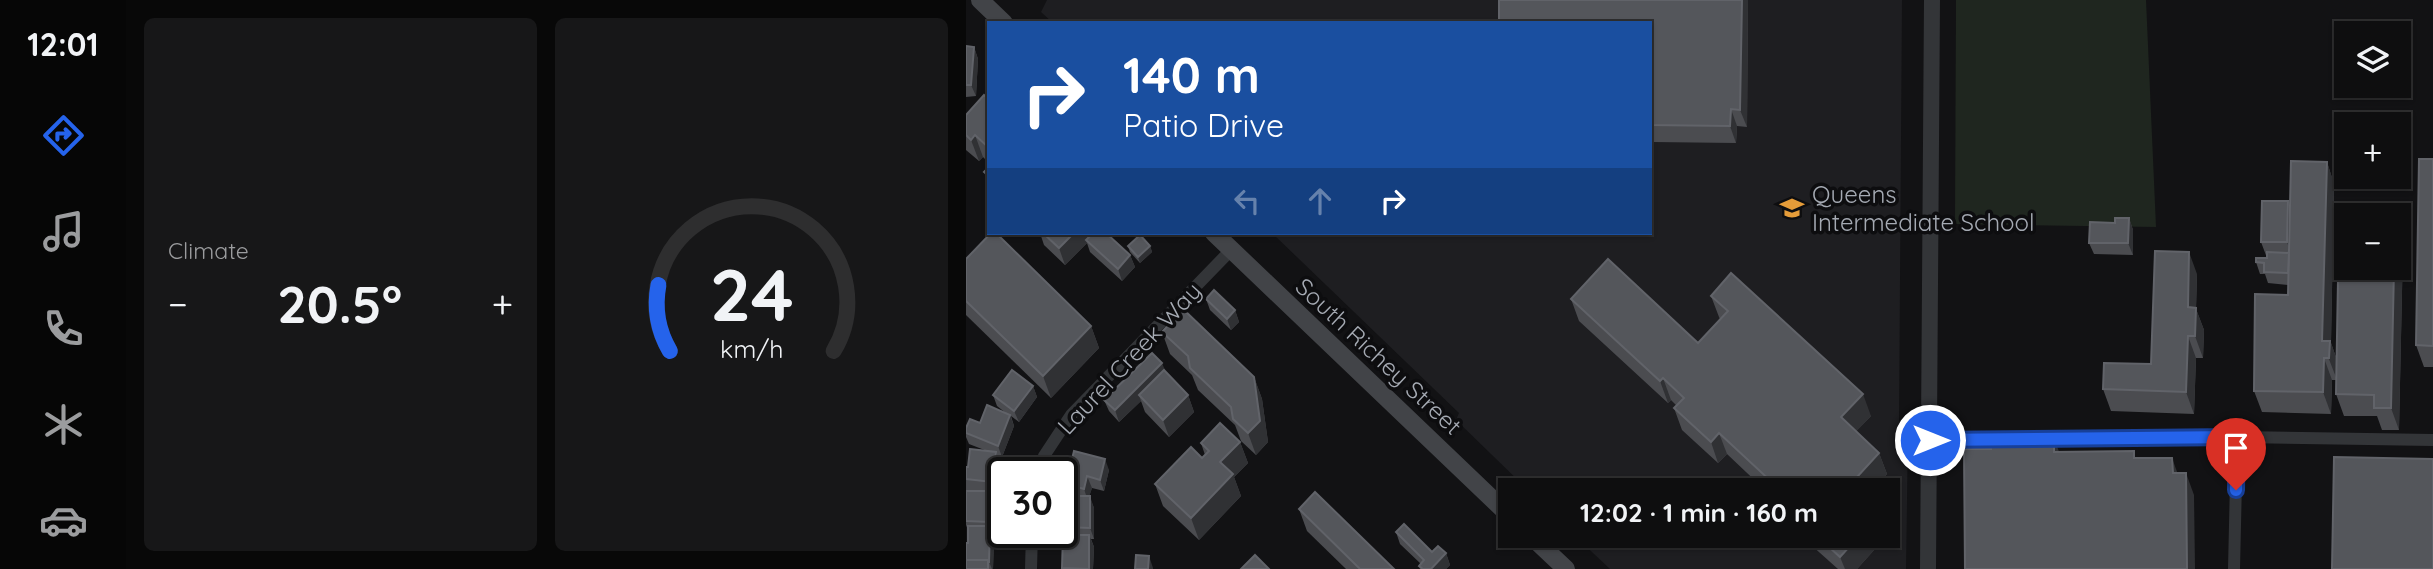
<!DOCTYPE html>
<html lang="en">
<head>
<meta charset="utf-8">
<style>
	body { margin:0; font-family:Quicksand,sans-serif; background:#171718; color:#f1f3f6; height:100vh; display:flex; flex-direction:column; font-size:26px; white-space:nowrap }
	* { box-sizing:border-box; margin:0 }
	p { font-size:23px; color:#9b9c9e }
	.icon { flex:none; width:38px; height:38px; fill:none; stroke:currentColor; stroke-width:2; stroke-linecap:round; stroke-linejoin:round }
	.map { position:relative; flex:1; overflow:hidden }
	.details { display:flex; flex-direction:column; gap:18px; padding:18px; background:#080808; width:840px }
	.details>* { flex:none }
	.top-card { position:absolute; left:21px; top:21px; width:665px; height:214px; border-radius:0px; box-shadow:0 2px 5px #0004,0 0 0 2px #2e2e2f; background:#1a4fa0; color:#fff; overflow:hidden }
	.controls { position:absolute; left:1368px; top:21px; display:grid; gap:14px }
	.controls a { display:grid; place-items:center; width:77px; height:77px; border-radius:0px; background:#0e0e0f; box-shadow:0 2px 5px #0004,0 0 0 2px #2e2e2f; font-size:35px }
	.speed { position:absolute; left:21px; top:457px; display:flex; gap:14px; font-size:35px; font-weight:700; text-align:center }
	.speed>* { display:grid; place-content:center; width:91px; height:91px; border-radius:50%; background:#0e0e0f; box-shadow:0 2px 5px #0004,0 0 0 2px #2e2e2f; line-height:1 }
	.speed .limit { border:4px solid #111; border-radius:10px; background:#fff; color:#111 }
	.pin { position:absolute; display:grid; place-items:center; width:60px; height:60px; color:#fff; margin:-72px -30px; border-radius:50% 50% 50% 0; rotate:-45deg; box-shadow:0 0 7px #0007 }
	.pin .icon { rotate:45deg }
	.me { position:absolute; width:77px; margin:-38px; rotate:90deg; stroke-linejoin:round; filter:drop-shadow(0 0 5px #0008) }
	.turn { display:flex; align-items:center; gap:24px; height:147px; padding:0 21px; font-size:32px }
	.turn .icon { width:91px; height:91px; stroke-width:2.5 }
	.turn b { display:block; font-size:49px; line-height:60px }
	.lanes { display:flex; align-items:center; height:66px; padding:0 21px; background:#0003; justify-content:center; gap:35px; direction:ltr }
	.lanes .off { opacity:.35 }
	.big { font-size:52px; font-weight:700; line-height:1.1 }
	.details .tile { flex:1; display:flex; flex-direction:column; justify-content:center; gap:10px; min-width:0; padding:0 24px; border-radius:10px; background:#171718 }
	.details .dial { align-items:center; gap:0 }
	.dial svg { height:182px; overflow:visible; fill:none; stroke:#2e2e2f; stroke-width:7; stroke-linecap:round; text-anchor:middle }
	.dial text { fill:#f1f3f6; stroke:none }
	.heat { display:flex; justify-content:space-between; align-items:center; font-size:38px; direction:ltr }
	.details .tiles { flex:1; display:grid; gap:18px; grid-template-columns:repeat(2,1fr) }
	.trip { position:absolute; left:532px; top:478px; width:402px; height:70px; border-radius:0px; background:#0e0e0f; box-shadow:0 2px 5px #0004,0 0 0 2px #2e2e2f; font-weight:700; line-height:70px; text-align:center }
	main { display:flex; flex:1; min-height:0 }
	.tab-bar { display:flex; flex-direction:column; width:126px; justify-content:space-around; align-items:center; background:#060606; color:#9b9c9e }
	.tab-bar .icon { width:49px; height:49px }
	.tab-bar .selected { color:#2563eb }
	.tab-bar b { font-size:32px; color:#f1f3f6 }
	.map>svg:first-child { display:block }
	.built { fill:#1e1e21 }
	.green { fill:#1f261f }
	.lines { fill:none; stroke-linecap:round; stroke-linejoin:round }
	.minor { stroke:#333538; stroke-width:12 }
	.tertiary { stroke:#333538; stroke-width:16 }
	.secondary { stroke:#424448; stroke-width:18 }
	.wall { fill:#4b4c50 }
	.shaded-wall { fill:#303134 }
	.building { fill:#54565b; stroke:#616369; stroke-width:2 }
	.route-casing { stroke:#184099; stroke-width:18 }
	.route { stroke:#2563eb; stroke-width:12 }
	.labels { text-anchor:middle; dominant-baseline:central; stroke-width:7; stroke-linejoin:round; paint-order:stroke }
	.poi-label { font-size:24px; fill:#a5aab3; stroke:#0d0d0f; text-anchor:start }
	.street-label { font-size:24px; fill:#a5aab3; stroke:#0d0d0f }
</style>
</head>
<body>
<main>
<nav class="tab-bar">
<b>12:01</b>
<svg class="icon selected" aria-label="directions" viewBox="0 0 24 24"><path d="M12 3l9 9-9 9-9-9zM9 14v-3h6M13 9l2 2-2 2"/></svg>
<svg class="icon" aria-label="music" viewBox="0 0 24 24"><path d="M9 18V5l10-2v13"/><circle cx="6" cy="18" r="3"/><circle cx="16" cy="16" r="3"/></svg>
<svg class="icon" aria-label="phone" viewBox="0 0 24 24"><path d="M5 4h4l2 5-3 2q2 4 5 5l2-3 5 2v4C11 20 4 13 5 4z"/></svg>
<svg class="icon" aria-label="climate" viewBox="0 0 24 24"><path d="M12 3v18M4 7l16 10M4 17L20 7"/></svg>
<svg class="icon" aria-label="car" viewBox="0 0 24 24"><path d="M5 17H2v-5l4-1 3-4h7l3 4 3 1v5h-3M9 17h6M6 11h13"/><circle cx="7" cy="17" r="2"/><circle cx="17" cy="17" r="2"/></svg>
</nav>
<section class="details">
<div class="tiles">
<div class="tile"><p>Climate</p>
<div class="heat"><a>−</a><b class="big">20.5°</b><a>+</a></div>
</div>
<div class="tile dial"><svg viewBox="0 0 100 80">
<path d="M14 69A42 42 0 1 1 86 69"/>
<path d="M14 69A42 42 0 0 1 9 40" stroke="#2563eb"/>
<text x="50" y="56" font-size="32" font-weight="700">24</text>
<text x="50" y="72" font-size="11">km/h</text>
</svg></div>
</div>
</section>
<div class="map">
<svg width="1467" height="569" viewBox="0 0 1467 569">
	<rect width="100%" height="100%" fill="#121214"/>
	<polygon class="built" points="81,0 936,0 933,421 942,430 940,569 644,569 609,536 922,536 922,490 562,490 490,420 493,413 306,233 684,233 684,23 87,23 75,12"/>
	<polygon class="green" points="990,0 1180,0 1190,227 989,224"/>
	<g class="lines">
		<g class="minor">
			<polyline points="964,440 1041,440"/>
			<polyline points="1073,440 1271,437 1467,440"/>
			<polyline points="72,472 78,456 105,415 265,250"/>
			<polyline points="65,569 66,532"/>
			<polyline points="1268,569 1271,437"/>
		</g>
		<polyline class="tertiary" points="962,569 966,0"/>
		<g class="secondary">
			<polyline points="14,0 38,23"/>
			<polyline points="248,233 544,516"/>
			<polyline points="565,536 600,569"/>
		</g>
	</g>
	<g class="wall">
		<polygon points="782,0 781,127 771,126 770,143 687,142 687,146 684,146 684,23"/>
		<polygon points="0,46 8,47 12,59 10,96 0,97"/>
		<polygon points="23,100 23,163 17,157 13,161 0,150 0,115"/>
		<polygon points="1467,159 1467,367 1458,367 1450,345"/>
		<polygon points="1361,162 1368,184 1365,343 1371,360 1433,268 1433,237 1437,246 1433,430 1416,430 1411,416 1378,416 1370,394 1370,380 1366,380 1365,414 1296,412 1288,391 1322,295 1322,285 1302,283 1299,274 1294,274 1290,262 1301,258 1295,242 1324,207"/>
		<polygon points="23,167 23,184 18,172"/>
		<polygon points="1163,218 1167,230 1167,255 1128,254 1123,243 1149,223"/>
		<polygon points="74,233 120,233 122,238 164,255 169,267 156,281 124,252 121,243 99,265 78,245"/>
		<polygon points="162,246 184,246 186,252 174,263 164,252"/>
		<polygon points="0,259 125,326 133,348 85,398 0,315"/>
		<polygon points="1231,274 1230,309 1238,330 1237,358 1230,358 1228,414 1145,411 1137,389 1185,364"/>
		<polygon points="745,296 905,416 890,431 913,453 921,474 907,490 799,490 761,454 752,463 716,430 708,408 711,406 705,400 702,403 613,321 605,299 732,343 754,319 753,317"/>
		<polygon points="240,299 269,310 273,322 265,330 244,310"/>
		<polygon points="196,332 288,377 296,399 302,442 290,455 275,441 269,425 232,390 226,375 204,354"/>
		<polygon points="199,371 222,395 228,412 203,437 179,412 175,401 153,422 143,411 138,400"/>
		<polygon points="67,386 71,397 53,422 45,416 48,426 36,457 31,455 34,464 31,493 24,493 28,503 28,533 26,533 28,538 27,569 0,569 2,530 0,525 0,491 14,491 0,490 0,467 2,467 21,451 3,444 0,437 0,428 41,414 31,406 27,395"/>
		<polygon points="274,442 282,463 268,477 275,496 233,540 197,506 189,484 236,458 239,455 235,443"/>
		<polygon points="108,451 143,470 138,491 126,488 123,496 128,508 128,539 125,539 128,547 127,569 97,569 97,535 100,535 97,527 104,496 100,484"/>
		<polygon points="333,509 428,569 380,569 341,531"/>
		<polygon points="430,532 466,552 480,553 484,565 480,569 454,569 453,566 455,564 434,544"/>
		<polygon points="835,536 917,536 918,539 891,569 872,569"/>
	</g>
	<g class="shaded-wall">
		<polygon points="776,0 782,0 781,127 774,110"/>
		<polygon points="8,47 12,59 10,96 5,85"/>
		<polygon points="765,109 771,126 770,143 764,126"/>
		<polygon points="9,135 17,157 13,161 5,140"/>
		<polygon points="1361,162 1368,184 1365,343 1372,363 1371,380 1356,341"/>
		<polygon points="1322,201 1328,218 1327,259 1321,242"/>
		<polygon points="1163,218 1167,230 1167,255 1162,243"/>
		<polygon points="108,233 120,233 123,241 120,240 121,243 99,265 93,248"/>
		<polygon points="1433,237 1437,246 1433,430 1425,408 1428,268 1433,268"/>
		<polygon points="184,246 186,252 174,263 172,257"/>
		<polygon points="1223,252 1231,274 1230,309 1238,330 1237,358 1229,336 1222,307"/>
		<polygon points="164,255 169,267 156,281 152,269"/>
		<polygon points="269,310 273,322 265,330 261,319"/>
		<polygon points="125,326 133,348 85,398 77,376"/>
		<polygon points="1222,336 1230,358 1228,414 1220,392"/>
		<polygon points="1358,358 1366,380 1365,414 1357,392"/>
		<polygon points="196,363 201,375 173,395 175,401 153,422 149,410"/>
		<polygon points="288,377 296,399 302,442 290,455 282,433"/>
		<polygon points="697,378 705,400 702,403 694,381"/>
		<polygon points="67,386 71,397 53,422 48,411"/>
		<polygon points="897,394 905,416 883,439 875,417"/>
		<polygon points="222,395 228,412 203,437 197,420"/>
		<polygon points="44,415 48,426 36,457 32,446"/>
		<polygon points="753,433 761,454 752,463 745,442"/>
		<polygon points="1088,438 1096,460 1088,452"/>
		<polygon points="274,442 282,463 268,477 275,496 233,540 225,518 254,462"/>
		<polygon points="30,452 34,464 31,493 26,482"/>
		<polygon points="913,453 921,474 907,490 881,490 880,489"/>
		<polygon points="1206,458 1214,480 1207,473"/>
		<polygon points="139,459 143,470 138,491 134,480"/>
		<polygon points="1220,473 1228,495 1229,569 1221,569"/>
		<polygon points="121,476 126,488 122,501 118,489"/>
		<polygon points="24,491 28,503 28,533 23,522"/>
		<polygon points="124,496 128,508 128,539 124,528"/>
		<polygon points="24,526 28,538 27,569 26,569 23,562"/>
		<polygon points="123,535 128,547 127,569 123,569"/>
		<polygon points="893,536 917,536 918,539 891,569 879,569 874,557"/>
		<polygon points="480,553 484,565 480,569 465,569"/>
		<polygon points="183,556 187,568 187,569 182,569"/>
	</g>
	<g class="building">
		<polygon points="533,0 776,0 774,110 765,109 764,126 684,125 684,23 533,23"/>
		<polygon points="0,46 8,47 5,85 0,85"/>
		<polygon points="18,95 23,100 23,148 9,135 5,140 0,135 0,115"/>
		<polygon points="1453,159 1467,159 1467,346 1450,345"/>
		<polygon points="1325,161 1361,162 1356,341 1364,341 1363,358 1358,358 1357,392 1288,391 1289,294 1322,295"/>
		<polygon points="23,167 23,176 18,172"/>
		<polygon points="1296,201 1322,201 1321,242 1295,242"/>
		<polygon points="1149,218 1163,218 1162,243 1123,243 1124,222 1149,223"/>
		<polygon points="1373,223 1381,224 1381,268 1428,268 1425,408 1408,408 1408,395 1370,394"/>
		<polygon points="25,233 30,233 125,326 77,376 0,301 0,259"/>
		<polygon points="77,233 108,233 93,248"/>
		<polygon points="127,233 140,233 164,255 152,269 120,240"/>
		<polygon points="174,235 184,246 172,257 162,246"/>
		<polygon points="1189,251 1223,252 1222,307 1230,308 1229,336 1222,336 1220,392 1137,389 1138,363 1185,364"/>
		<polygon points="1301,252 1323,253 1322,273 1298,272 1298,263 1290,262 1290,258 1301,258"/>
		<polygon points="642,259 732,343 762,311 745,296 765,273 897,394 875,417 913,453 880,489 881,490 804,490 809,485 753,433 745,442 708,408 718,398 697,378 694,381 605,299"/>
		<polygon points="248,290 269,310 261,319 240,299"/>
		<polygon points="217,309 288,377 294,421 282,433 267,419 265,407 224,368 222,356 196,332"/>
		<polygon points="186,353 196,363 149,410 138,400"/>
		<polygon points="46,370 67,386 48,411 27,395"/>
		<polygon points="198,370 222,395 197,420 173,395"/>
		<polygon points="21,405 44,415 32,446 0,433 0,428 4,419 14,423"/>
		<polygon points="254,423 274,442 254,462 267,474 225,518 189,484 225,447 236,458 243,451 235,443"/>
		<polygon points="1025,436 1088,438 1088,452 1168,451 1168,458 1206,458 1207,473 1220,473 1221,569 999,569 998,449 1025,449"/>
		<polygon points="4,449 30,452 26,482 0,479 0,467 2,467"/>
		<polygon points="108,451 139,459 134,480 121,476 118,489 100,484"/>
		<polygon points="1368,457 1467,459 1467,569 1366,569"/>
		<polygon points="0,491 24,491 23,522 0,521"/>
		<polygon points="349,492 428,569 394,569 333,509"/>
		<polygon points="98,496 124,496 124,528 97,527"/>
		<polygon points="438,524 466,552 472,546 480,553 465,569 457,569 453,566 458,560 430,532"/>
		<polygon points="2,526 24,526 23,562 22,562 22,560 0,560 0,543 2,543"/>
		<polygon points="97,535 123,535 123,569 96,568"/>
		<polygon points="851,536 893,536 874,557"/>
		<polygon points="170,555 183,556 182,569 169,569"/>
		<polygon points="289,555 303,569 275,569"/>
		<rect x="0" y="560" width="22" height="9"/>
	</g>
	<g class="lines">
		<g class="route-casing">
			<polyline id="route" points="964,440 1271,437 1270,490"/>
		</g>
		<use href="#route" class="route"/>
	</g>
	<defs>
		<g id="school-bare" transform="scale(1.89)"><path d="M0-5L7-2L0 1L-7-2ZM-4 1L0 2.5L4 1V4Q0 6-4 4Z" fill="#e59c39" stroke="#0d0d0f" stroke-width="2.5" paint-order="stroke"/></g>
	</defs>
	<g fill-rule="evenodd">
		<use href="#school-bare" x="826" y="208"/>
	</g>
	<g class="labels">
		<g class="poi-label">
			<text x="846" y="194">Queens<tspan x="846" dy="28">Intermediate School</tspan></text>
		</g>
		<g class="street-label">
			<text transform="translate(413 356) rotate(43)">South Richey Street</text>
			<text transform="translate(163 358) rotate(-47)">Laurel Creek Way</text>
		</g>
	</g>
</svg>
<div class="controls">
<a><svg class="icon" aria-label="layers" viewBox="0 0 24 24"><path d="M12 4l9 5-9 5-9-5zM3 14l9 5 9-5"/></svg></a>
<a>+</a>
<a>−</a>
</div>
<div class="speed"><div class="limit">30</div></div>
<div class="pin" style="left:1270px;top:490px;background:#d93025"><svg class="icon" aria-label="arrive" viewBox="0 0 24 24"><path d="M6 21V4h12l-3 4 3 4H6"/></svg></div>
<svg class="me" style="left:964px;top:440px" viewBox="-20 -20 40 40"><circle r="17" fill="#2563eb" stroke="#fff" stroke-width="3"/><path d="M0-11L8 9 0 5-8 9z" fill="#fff"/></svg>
<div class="trip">12:02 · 1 min · 160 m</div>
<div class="top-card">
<div class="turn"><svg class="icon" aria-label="right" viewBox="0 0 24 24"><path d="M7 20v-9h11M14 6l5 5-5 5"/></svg><div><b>140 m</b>Patio Drive</div></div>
<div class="lanes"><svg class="icon off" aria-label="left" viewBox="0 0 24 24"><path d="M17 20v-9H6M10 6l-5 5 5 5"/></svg><svg class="icon off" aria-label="ahead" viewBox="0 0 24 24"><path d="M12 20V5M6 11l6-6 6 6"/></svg><svg class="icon" aria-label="right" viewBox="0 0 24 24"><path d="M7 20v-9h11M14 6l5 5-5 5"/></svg></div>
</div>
</div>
</main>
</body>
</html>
